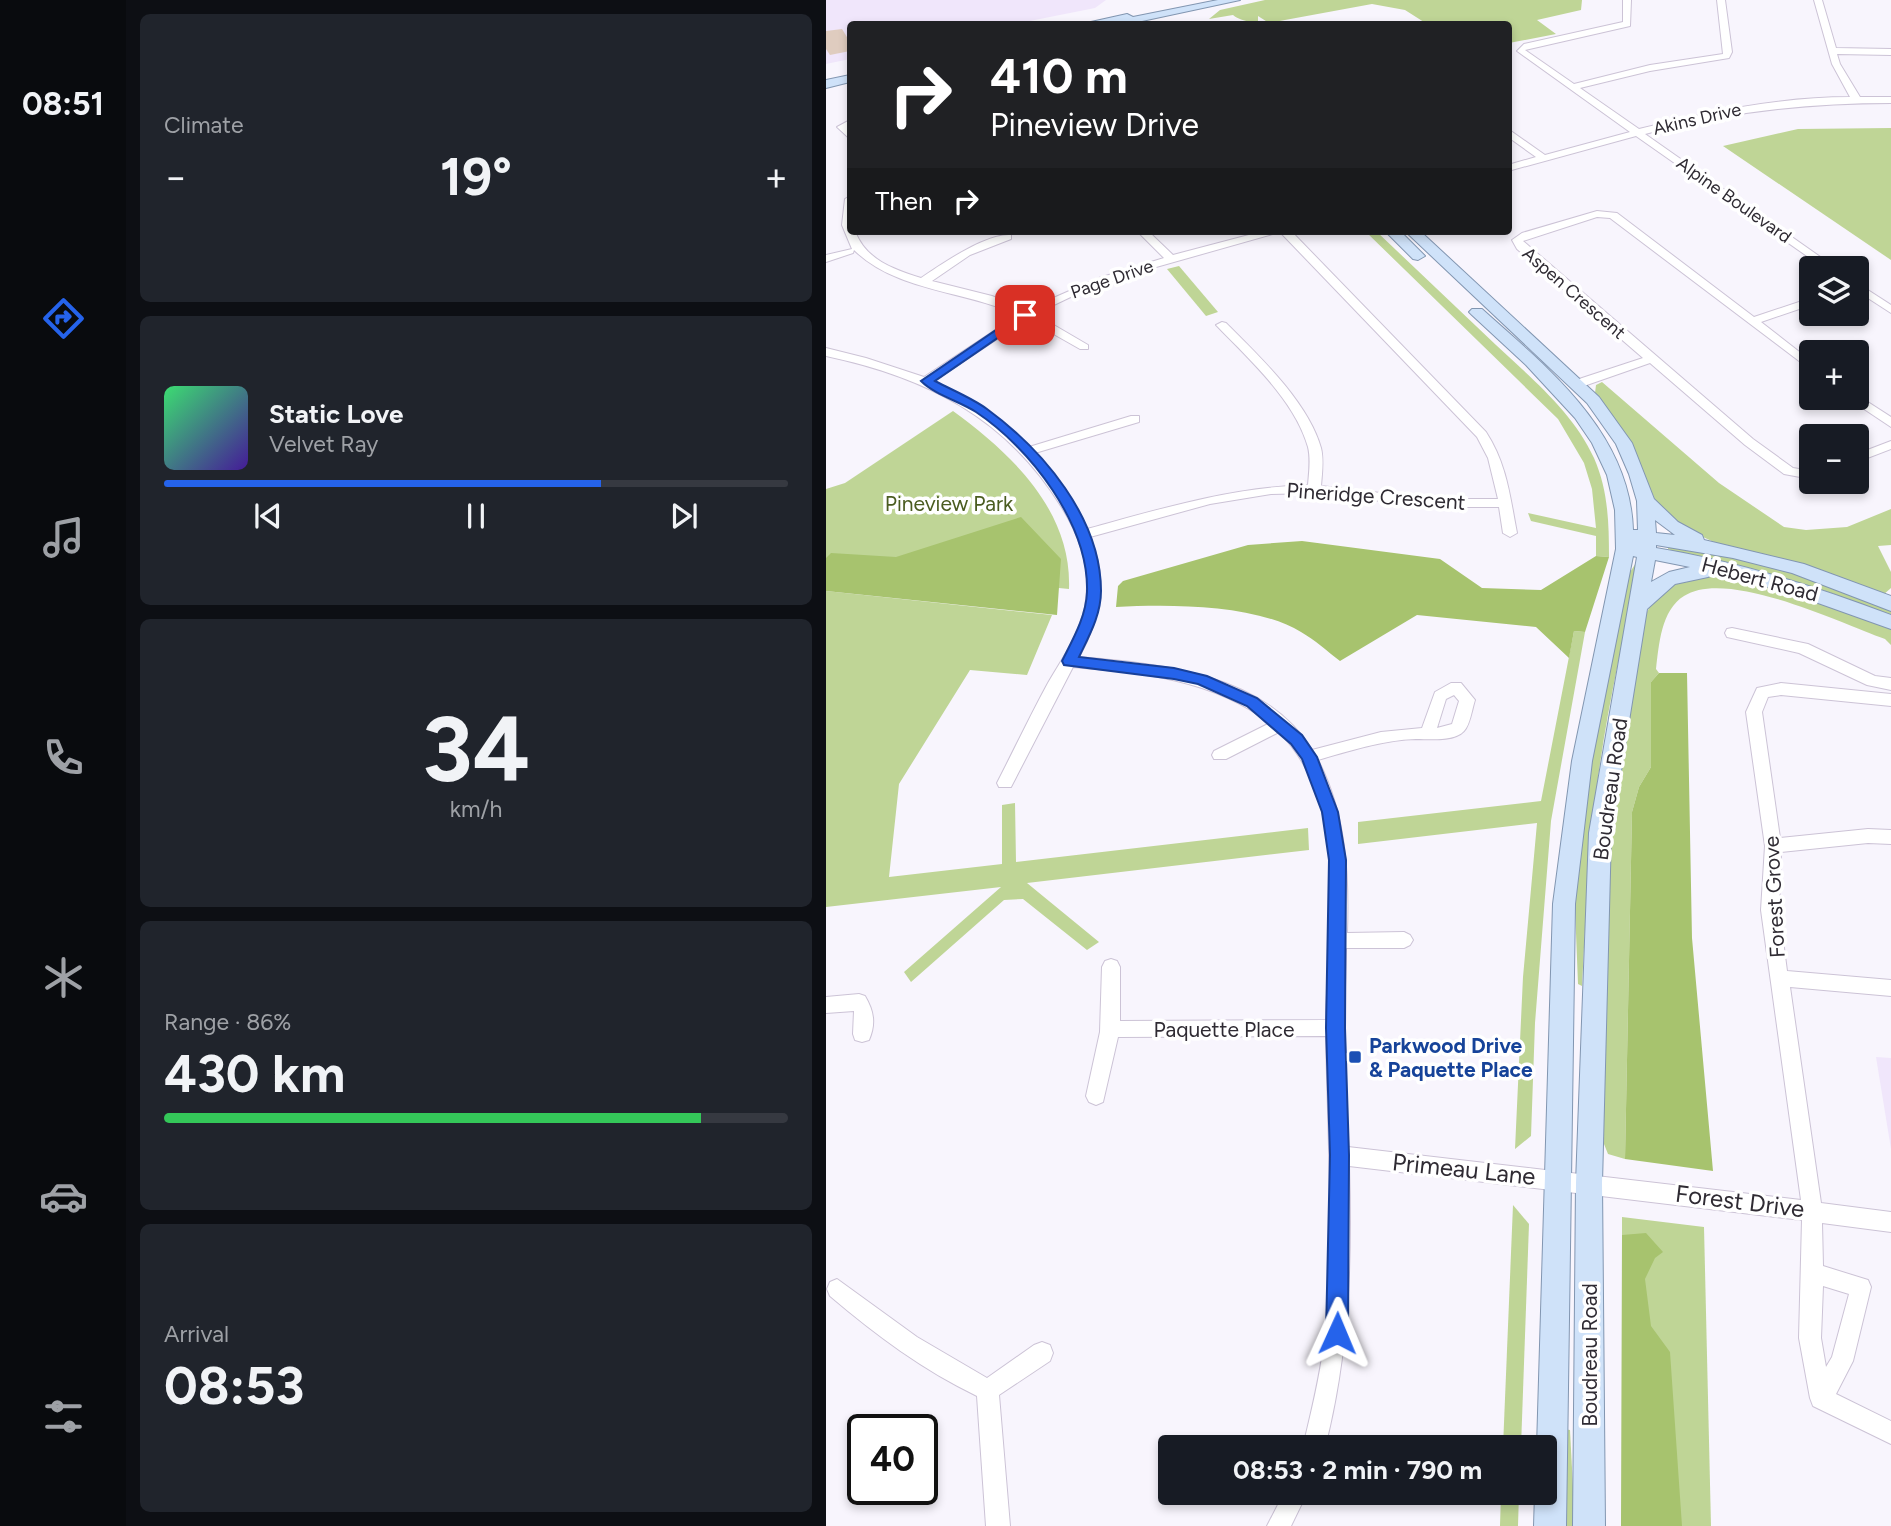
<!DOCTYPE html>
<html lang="en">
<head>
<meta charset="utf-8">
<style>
	body { margin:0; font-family:Figtree,sans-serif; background:#20242c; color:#f1f3f6; height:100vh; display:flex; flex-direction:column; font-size:26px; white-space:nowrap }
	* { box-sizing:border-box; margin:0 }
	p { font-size:23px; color:#9ea1a6 }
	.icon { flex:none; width:38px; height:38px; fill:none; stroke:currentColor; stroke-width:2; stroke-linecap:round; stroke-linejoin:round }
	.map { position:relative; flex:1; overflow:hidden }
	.side { display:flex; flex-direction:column; gap:14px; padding:14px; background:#0d0f14; width:700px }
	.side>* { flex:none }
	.top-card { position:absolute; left:21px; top:21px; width:665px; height:214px; border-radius:7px; box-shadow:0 4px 10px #0003; background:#202124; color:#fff; overflow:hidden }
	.controls { position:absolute; left:973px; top:256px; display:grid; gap:14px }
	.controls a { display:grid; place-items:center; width:70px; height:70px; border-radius:7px; background:#171b24; box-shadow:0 4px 10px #0003; font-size:35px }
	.speed { position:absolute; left:21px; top:1414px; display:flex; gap:14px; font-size:35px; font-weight:700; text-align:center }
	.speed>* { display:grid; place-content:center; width:91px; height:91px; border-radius:50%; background:#171b24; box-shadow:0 4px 10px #0003; line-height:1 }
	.speed .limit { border:4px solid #111; border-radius:10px; background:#fff; color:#111 }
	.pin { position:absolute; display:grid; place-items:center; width:60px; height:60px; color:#fff; margin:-30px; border-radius:14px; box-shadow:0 4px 10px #0006 }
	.me { position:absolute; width:77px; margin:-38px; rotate:1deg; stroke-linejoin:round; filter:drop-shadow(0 0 5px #0008) }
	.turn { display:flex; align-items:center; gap:24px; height:147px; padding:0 28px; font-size:32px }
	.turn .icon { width:91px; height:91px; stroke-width:2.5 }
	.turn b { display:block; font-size:49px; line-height:60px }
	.then { display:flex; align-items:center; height:66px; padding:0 28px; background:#0003; gap:14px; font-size:26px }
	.big { font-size:52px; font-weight:700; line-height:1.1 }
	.side .widget { flex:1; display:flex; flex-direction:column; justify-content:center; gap:10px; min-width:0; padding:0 24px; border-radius:10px; background:#20242c }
	.side .dial { align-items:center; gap:0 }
	.dial b { font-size:91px; line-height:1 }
	.song { display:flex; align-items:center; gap:21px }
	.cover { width:84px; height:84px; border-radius:10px; background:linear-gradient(135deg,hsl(140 70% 55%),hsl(260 70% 35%)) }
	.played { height:7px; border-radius:4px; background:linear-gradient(90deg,#2563eb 70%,#363941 70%) }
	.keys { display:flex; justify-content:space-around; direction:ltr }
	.heat { display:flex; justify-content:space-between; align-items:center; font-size:38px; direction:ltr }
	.charge { height:10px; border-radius:5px; background:linear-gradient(90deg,#34c759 86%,#363941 0) }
	.trip { position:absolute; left:332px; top:1435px; width:399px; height:70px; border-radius:7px; background:#171b24; box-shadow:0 4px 10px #0003; font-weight:700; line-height:70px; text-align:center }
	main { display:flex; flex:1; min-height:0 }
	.tab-bar { display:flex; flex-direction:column; width:126px; justify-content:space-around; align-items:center; background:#090b0e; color:#9ea1a6 }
	.tab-bar .icon { width:49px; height:49px }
	.tab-bar .active { color:#2563eb }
	.tab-bar b { font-size:32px; color:#f1f3f6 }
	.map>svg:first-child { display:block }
	.built { fill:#f0e6fb }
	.green { fill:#bfd596 }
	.forest { fill:#a7c36e }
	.building { fill:#dfccbf }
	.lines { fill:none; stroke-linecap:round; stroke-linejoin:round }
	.minor-casing { stroke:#ccc3d6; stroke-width:2 }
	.major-casing { stroke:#8296b1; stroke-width:2 }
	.minor { fill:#fff; fill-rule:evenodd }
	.major { fill:#cfe2f9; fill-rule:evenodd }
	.route { fill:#2563eb; stroke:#184099; stroke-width:2 }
	.transit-dot { fill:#1a4fb4; stroke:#fff; stroke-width:2.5 }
	.labels { text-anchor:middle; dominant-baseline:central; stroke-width:7; stroke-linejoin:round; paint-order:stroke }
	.far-street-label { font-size:18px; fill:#2f2b33; stroke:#fff }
	.street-label { font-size:21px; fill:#2f2b33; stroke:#fff }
	.park-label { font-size:21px; fill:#4a5c20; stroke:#fff }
	.transit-label { font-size:21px; font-weight:bold; fill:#164399; stroke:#fff; text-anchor:start }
	.near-street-label { font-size:24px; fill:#2f2b33; stroke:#fff }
</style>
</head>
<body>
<main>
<nav class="tab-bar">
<b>08:51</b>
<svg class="icon active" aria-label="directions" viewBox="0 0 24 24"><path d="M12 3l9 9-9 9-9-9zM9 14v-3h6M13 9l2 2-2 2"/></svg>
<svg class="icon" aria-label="music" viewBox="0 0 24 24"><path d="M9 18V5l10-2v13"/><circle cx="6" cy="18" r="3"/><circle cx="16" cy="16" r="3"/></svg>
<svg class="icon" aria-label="phone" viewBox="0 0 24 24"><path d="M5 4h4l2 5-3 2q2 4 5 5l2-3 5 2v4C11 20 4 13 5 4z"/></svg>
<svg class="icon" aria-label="climate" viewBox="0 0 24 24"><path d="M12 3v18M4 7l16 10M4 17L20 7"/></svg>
<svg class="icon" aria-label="car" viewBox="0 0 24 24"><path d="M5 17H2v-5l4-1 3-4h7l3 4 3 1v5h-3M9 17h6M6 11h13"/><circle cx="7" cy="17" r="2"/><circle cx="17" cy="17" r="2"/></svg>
<svg class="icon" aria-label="filters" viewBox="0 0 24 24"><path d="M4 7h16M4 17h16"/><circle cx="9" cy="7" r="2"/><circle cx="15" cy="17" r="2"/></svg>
</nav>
<section class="side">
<div class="widget"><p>Climate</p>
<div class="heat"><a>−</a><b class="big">19°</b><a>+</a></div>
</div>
<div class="widget">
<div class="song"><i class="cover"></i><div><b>Static Love</b><p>Velvet Ray</p></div></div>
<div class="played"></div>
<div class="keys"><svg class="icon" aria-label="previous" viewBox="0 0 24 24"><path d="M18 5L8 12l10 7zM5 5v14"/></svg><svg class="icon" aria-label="pause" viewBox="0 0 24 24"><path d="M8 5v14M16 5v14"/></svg><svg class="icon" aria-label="next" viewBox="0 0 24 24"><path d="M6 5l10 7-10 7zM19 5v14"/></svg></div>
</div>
<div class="widget dial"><b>34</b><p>km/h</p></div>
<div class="widget"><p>Range · 86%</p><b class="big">430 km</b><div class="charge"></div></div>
<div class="widget"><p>Arrival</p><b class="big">08:53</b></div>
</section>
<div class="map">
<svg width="1065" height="1526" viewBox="0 0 1065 1526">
	<rect width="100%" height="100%" fill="#f8f5fd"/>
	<g class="built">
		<polygon points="0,0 280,0 269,8 189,24 24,24 24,59 0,64"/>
		<polygon points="1050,1057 1065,1058 1065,1149"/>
	</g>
	<g class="green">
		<path d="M 439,0 L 756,0 L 755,10 L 711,20 L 730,34 L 683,43 L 682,24 L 601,24 L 579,10 L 546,4 L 443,23 L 432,16 L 432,21 C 424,23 413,20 407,15 L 383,19 L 394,10 Z"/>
		<polygon points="1065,128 1065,260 897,146 972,129"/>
		<path d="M 539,231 L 550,231 C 590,269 630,307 670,345 C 706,379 747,412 768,458 C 782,490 783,522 783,557 L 770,556 L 770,536 L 705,521 L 702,513 L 770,528 L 766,489 L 758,463 L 732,419 Z"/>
		<polygon points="353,266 392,312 380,316 341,269"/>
		<polygon points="776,382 893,483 958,527 980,530 1021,527 1065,509 1065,545 1052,546 1065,572 1065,588 1057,595 972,564 890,543 853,526 829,500 807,447 769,393 770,385"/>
		<path d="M 127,411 C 186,454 246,511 243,589 L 0,565 L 0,489 L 19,483 Z"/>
		<path d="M 842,547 C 919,553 994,582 1065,610 L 1065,616 C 996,587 926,566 853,553 L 842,549 Z"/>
		<path d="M 811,561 L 813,564 C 797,640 779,717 770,794 C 763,858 759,922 756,986 L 752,984 L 749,908 L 755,838 L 766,759 L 803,574 Z"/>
		<path d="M 879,574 L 921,578 L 1065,628 L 1065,645 L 1059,639 C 1014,623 901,568 858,596 C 835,610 833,645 830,669 L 833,673 L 825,682 L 825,767 L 813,787 L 806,812 L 799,1159 L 782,1154 L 776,1139 L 777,943 L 789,780 L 819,616 C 831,590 853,581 879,574 Z"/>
		<polygon points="0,591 226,615 201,675 144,670 73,784 63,877 176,864 176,805 189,803 190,862 482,828 483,850 201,883 273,942 261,950 197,899 178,900 85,982 78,972 175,887 0,907"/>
		<polygon points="748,631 759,632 725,821 709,1023 705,1136 689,1149 697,977 711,823 532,844 532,822 715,801"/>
		<polygon points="687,1205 703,1224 695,1447 677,1447"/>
		<polygon points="796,1217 878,1227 885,1526 796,1526"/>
		<polygon points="738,1429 744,1430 749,1526 738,1526"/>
		<polygon points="675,1493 693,1493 692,1526 674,1526"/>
	</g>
	<g class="forest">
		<polygon points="195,517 235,559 231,615 0,591 0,558 5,553 70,557"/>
		<path d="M 476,541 L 614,559 L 656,588 L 715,590 L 770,556 L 783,557 L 759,632 L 748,631 L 743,658 L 710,627 L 591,615 L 514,661 C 501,651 489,640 475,632 C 429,604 343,604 290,607 L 292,586 L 297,581 L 422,545 Z"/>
		<polygon points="833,673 861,673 866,938 887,1171 799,1159 806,812 813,787 825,767 825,682"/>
		<polygon points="820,1233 837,1252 829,1258 819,1279 825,1326 844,1352 856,1526 795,1526 796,1235"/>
	</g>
	<polygon class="building" points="16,29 24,42 24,51 4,55 0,49 0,31"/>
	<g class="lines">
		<g class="minor-casing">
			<g id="minor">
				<path d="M 797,0 L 805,0 L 804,26 L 699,50 L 748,84 L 824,65 L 897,54 L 891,0 L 899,0 L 906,52 L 903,58 L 824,71 L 754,88 L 813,129 C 882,112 953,97 1024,97 L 1006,64 L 988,0 L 996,0 L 1010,48 L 1065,49 L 1065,55 L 1011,54 L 1014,64 L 1034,97 L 1065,97 L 1065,103 C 981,103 900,112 819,134 L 1010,268 L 998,268 L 810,136 L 682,171 L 682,165 L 710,157 L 682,137 L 682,129 L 719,155 L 804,132 L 691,51 L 698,44 L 797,22 Z"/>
				<polygon points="24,120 24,126 22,128 24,131 24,139 11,127"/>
				<path d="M 24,196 L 24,231 L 29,231 C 40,260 67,269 95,278 C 116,264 160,233 185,235 L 185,239 L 144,255 L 106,281 L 166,296 L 200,310 L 273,278 L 338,258 L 311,231 L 322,231 L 347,255 L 438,231 L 465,231 L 660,432 C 681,464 684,497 691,533 L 684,537 L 677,533 L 673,507 L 606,507 L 488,493 L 445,494 L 384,504 L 264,537 C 282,579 275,618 253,657 C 334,664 439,673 486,750 L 555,732 L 596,728 L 609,692 L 625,683 L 635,683 L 649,700 C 646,709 644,725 638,731 C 628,742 603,739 590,739 C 557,740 523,751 492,760 C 520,814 523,874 521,933 L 578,932 L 584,935 L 587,940 L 584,945 L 578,948 L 520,948 L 518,1027 L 522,1147 L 975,1200 L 935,910 L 939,846 L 920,712 L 931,688 L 955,683 L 1065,694 L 1065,706 L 955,695 L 942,697 L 936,712 L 954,838 L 1042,829 L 1065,830 L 1065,844 L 1042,843 L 955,852 L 953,910 L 961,971 L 1065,980 L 1065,996 L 964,987 L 995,1203 L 1065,1212 L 1065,1232 L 996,1223 L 997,1266 L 1042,1280 L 1045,1287 L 1027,1361 L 1010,1394 L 1065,1421 L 1065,1444 L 987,1406 L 984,1398 L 973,1338 L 976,1220 L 523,1166 C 526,1261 523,1354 499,1447 L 477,1447 C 485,1412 494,1378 498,1342 C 509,1241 502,1138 500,1036 L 292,1037 L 277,1102 L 270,1105 L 263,1102 L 260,1096 L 274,1032 L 276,967 L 279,961 L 285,959 L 291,961 L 294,967 L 294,1021 L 500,1020 C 502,929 525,803 453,732 L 400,759 L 388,759 L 386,755 L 388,751 L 444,723 C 386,679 317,673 247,667 L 185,787 L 173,787 L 171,783 C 188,750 204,716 222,683 C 236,659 253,635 259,607 C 266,571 254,536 235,506 C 180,417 99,377 0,356 L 0,348 L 40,358 L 98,377 L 192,315 C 138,290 71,292 28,250 L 27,253 L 0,262 L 0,255 L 26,249 L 16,225 L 19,199 ZM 454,232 L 651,437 L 662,458 L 672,499 L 606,499 L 495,486 C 496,473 498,460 495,448 C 482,402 433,356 400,323 L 396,322 L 390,325 L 392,327 C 425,361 469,401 482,447 C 485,459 483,473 482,485 C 406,487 334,509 261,529 L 244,499 L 209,453 L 313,422 L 313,416 L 305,416 L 203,447 C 177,418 142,398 108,381 L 201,319 L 254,349 L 262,349 L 262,345 L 209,314 L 253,293 L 309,273 ZM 628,695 L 633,701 L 626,724 L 611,728 L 620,699 ZM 997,1286 L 1023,1294 L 1006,1357 L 1000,1367 L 995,1338 Z"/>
				<polygon points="771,211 791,213 928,317 985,298 985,305 935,322 985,361 985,370 784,218 771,217 697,241 927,439 967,468 985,471 985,479 958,474 919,445 824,363 755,387 747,387 747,381 817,358 691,249 686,240 696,233"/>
				<polygon points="1031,283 1065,305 1065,313 1031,291"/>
				<polygon points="1031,395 1065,417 1065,427 1020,397 1031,397"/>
				<polygon points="1065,441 1065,449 1031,462 1031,454"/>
				<polygon points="906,628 982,644 1049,676 1065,678 1065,690 1041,685 973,653 901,637 899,633 901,629"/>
				<path d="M 33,994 L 39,996 C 48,1011 50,1024 43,1040 L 36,1042 L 29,1040 L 27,1034 L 28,1011 L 0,1013 L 0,997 Z"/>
				<path d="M 11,1279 L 91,1337 L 161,1378 L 208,1345 L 216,1342 L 224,1345 L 227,1353 L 224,1361 L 173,1395 L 184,1526 L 160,1526 L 151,1396 C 97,1370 50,1335 4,1296 L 1,1289 L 4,1282 Z"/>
				<polygon points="458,1493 481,1493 465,1526 441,1526"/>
			</g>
		</g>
		<g class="major-casing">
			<g id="major">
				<polygon points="392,0 414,0 302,24 256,24 301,14 307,17"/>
				<polygon points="24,75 24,82 0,88 0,80"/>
				<polygon points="559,231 574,231 599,256 592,260 587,259"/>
				<path d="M 579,231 L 594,231 L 773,397 L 806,443 L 828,499 L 852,522 L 876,535 L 878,540 L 978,564 L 1065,596 L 1065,611 L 966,573 L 907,558 L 830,545 L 830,548 C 910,561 989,586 1065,615 L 1065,629 L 964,593 L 890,573 L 882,577 L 849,584 L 821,609 L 785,833 L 776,1183 L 779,1526 L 747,1526 L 750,1183 L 763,833 L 811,557 L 807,556 L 766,761 L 749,904 L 740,1526 L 708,1526 L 709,1493 L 719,1493 L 719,1447 L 711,1447 L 727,904 L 746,761 L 790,549 L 789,510 L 781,475 L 766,443 L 749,418 L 700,365 L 646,315 L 643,312 L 646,309 L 656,309 C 723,369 804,433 807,530 L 812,530 L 811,501 L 803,474 L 790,444 L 761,403 ZM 829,520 L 849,535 L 830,533 ZM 829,560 L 864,567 L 843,572 L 825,582 Z"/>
			</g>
		</g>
		<use href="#minor" class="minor"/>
		<use href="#major" class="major"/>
	</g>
	<path class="route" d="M 195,313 L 205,315 L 109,381 C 126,390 146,398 161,409 C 217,450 275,518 275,591 C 275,615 263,636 253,657 L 348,668 L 381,676 L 431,698 L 476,735 L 491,757 L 512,812 L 520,860 L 519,1028 L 523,1155 L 522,1333 L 519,1341 L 511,1344 L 503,1341 L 500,1333 L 504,1155 L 500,1028 L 503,860 L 496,812 L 476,759 L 465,744 L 421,706 L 372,684 L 348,679 L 238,665 L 236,661 C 247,639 260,617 261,592 C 263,524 204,448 150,412 C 133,401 109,395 95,381 Z"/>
	<rect class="transit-dot" x="522" y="1050" width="14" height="14" rx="3.5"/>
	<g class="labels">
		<g class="far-street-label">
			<text transform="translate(871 119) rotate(-13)">Akins Drive</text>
			<text transform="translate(908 200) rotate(35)">Alpine Boulevard</text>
			<text transform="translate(286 279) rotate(-19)">Page Drive</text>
			<text transform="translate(748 293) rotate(41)">Aspen Crescent</text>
		</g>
		<g class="street-label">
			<text transform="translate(550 496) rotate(4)">Pineridge Crescent</text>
			<text transform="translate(934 579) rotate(15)">Hebert Road</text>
			<text transform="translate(784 789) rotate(-82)">Boudreau Road</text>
			<text transform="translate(948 897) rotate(-93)">Forest Grove</text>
			<text x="398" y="1029">Paquette Place</text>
			<text transform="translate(763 1355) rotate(-90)">Boudreau Road</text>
		</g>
		<g class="park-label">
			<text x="123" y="503">Pineview Park</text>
		</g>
		<g class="transit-label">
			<text x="543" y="1045">Parkwood Drive<tspan x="543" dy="24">&amp; Paquette Place</tspan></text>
		</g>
		<g class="near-street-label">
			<text transform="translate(638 1169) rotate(6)">Primeau Lane</text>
			<text transform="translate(914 1201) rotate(7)">Forest Drive</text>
		</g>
	</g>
</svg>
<div class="controls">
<a><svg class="icon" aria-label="layers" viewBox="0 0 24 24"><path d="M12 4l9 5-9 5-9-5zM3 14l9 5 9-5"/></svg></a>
<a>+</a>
<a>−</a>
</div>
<div class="speed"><div class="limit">40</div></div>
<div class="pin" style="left:199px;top:315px;background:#d93025"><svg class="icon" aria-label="arrive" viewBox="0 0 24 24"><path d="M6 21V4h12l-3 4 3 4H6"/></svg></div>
<svg class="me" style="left:511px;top:1333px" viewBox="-20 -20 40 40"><path d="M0-17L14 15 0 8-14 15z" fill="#2563eb" stroke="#fff" stroke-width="4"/></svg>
<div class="trip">08:53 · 2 min · 790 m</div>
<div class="top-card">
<div class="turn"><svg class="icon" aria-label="right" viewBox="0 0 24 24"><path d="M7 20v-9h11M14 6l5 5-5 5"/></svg><div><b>410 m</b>Pineview Drive</div></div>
<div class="then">Then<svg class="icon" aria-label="right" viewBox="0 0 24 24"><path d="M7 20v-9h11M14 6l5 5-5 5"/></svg></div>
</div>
</div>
</main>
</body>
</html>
